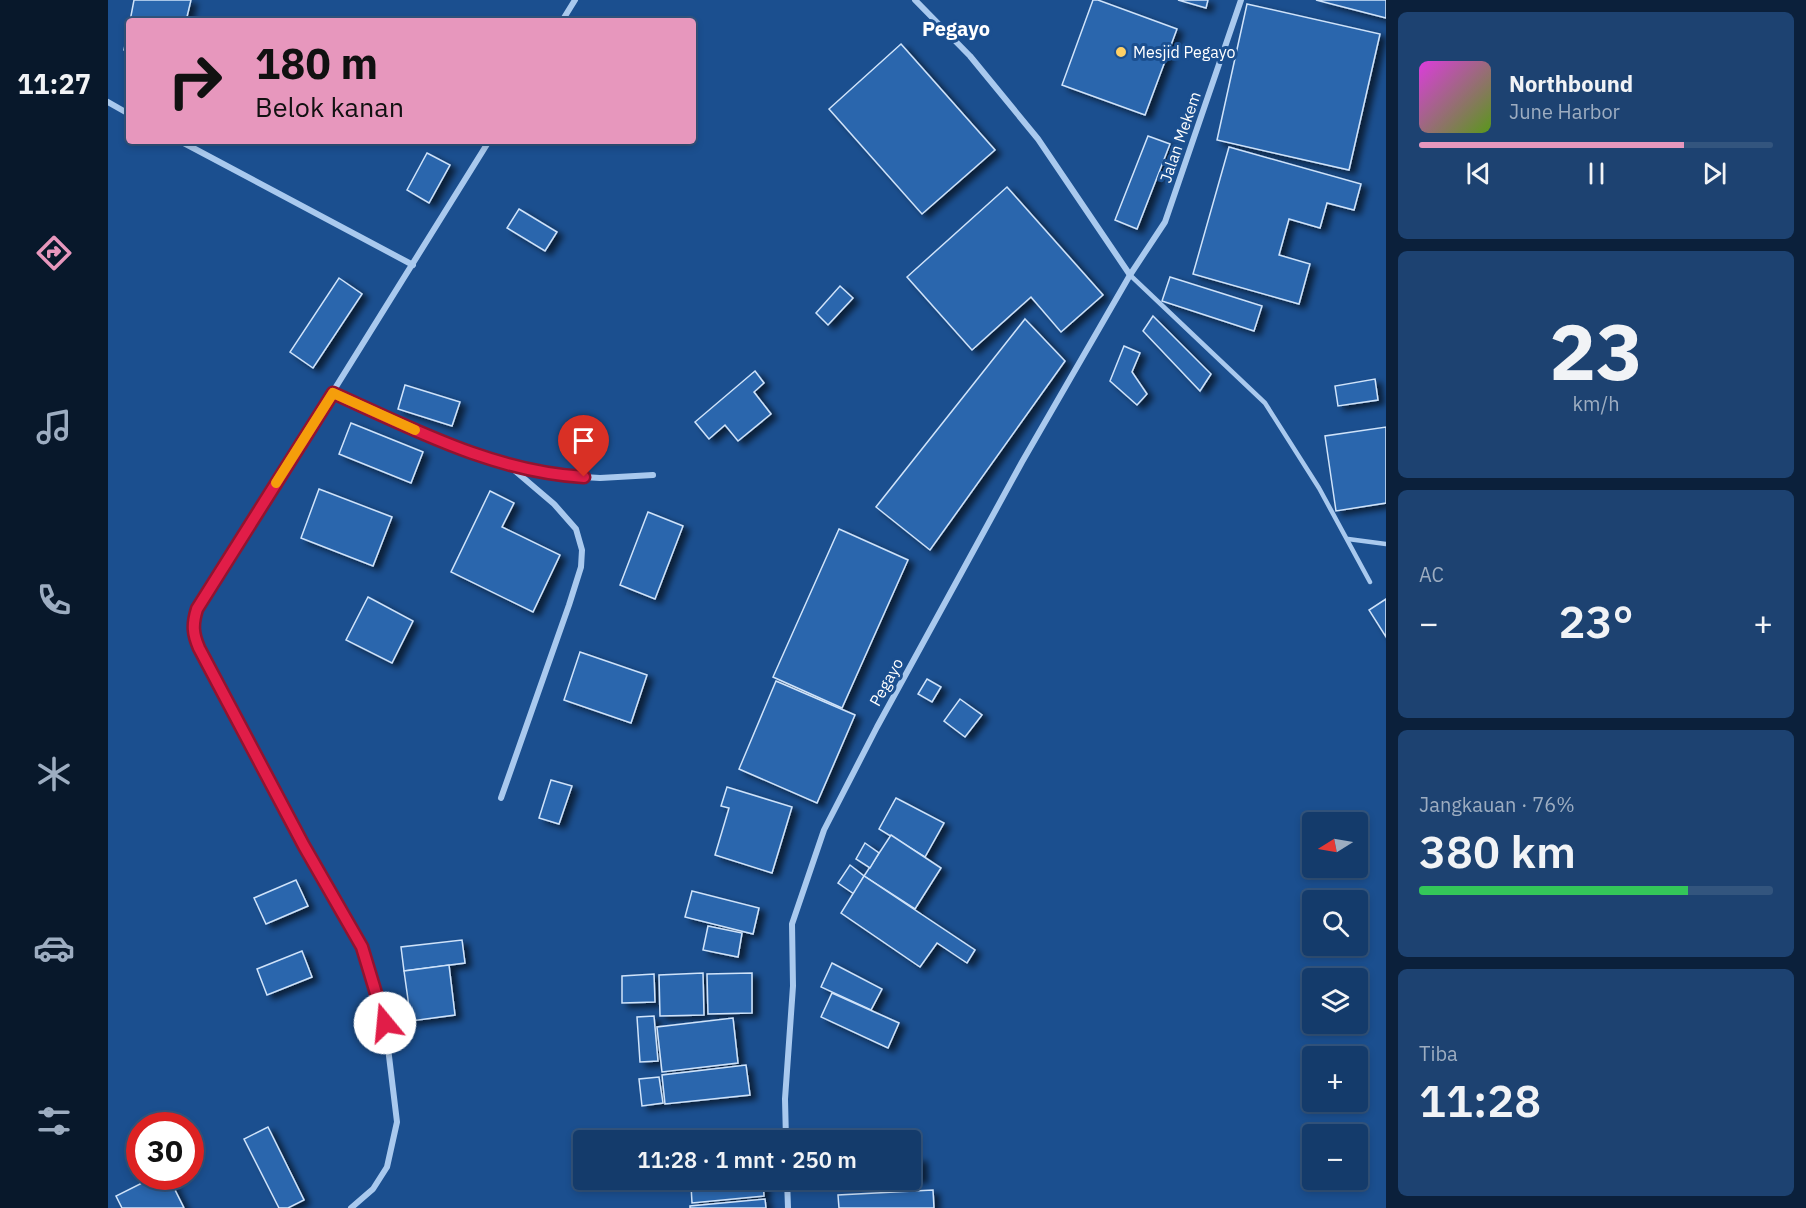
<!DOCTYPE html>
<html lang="id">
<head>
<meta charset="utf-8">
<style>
	body { margin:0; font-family:"IBM Plex Sans",sans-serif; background:#1d4271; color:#f1f3f6; height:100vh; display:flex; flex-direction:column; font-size:22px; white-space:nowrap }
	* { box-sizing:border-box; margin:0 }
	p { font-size:20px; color:#9dadc1 }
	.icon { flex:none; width:33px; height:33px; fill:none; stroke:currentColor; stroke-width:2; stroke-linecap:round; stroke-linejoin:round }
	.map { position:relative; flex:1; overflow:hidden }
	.side { display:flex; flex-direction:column; gap:12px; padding:12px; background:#0b203b; width:420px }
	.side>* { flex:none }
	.banner { position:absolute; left:18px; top:18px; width:570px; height:126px; border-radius:6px; box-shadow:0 3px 9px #0003,0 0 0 2px #33557e; background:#e797bd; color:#111; overflow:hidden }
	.needle { width:39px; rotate:259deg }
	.fabs { position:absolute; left:1194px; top:812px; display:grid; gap:12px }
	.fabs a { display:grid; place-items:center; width:66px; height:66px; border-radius:6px; background:#143b6b; box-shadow:0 3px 9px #0003,0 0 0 2px #33557e; font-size:30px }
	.speed { position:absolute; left:18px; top:1112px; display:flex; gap:12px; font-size:30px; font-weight:700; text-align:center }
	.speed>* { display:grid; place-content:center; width:78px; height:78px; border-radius:50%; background:#143b6b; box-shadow:0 3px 9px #0003,0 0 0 2px #33557e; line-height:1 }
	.speed .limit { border:9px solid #d22; background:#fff; color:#111 }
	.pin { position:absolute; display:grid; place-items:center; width:51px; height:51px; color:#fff; margin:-62px -26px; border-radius:50% 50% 50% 0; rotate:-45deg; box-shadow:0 0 6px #0007 }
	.pin .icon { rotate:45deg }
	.me { position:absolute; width:66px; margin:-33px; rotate:343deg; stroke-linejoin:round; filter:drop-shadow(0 0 4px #0008) }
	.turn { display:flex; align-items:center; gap:21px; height:126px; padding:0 30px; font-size:27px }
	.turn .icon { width:78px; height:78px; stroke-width:2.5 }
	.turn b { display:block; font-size:42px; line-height:51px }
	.big { font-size:45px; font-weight:600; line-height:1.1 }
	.side .card { flex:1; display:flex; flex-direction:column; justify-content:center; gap:9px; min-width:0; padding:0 21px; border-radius:9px; background:#1d4271 }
	.side .dial { align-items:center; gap:0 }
	.dial b { font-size:78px; line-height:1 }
	.song { display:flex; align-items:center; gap:18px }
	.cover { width:72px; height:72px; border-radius:9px; background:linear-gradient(135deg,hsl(300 70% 55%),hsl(90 70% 35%)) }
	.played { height:6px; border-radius:3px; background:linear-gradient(90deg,#e797bd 75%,#33557e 75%) }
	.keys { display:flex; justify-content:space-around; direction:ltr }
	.heat { display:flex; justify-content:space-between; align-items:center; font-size:33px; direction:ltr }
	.charge { height:9px; border-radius:4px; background:linear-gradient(90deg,#34c759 76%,#33557e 0) }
	.trip { position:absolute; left:465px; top:1130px; width:348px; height:60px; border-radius:6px; background:#143b6b; box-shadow:0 3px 9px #0003,0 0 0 2px #33557e; font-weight:600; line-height:60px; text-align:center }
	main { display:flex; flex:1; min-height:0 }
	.menu { display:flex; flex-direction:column; width:108px; justify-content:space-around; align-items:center; background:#08182b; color:#9dadc1 }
	.menu .icon { width:42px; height:42px }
	.menu .on { color:#e797bd }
	.menu b { font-size:27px; color:#f1f3f6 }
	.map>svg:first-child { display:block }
	.building { fill:#2a66ad; stroke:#cfe3fa; stroke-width:1.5; filter:url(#shadow) }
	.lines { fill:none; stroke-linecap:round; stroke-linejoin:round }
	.service { stroke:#a9c9ee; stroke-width:4.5 }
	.minor { stroke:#a9c9ee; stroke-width:6 }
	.route-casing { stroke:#92132f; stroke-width:15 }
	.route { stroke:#e11d48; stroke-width:10 }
	.slow { stroke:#f59e0b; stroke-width:10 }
	.poi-dot { fill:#ffd166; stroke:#1b4f8f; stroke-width:2 }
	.labels { text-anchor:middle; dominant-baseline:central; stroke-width:6; stroke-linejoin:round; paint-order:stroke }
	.poi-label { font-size:16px; fill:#fff; stroke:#1b4f8f; text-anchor:start }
	.street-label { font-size:16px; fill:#fff; stroke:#1b4f8f }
	.quarter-label { font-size:20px; font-weight:bold; fill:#fff; stroke:#1b4f8f }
</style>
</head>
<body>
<main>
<nav class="menu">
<b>11:27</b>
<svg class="icon on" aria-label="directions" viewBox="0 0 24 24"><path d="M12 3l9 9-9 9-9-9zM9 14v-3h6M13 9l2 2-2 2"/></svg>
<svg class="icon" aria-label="music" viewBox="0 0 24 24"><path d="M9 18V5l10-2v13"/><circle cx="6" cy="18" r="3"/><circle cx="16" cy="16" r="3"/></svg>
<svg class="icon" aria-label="phone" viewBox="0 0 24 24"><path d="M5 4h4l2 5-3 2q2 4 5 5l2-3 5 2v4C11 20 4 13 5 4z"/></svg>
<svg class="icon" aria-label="climate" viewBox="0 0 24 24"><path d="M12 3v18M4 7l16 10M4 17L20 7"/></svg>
<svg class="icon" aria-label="car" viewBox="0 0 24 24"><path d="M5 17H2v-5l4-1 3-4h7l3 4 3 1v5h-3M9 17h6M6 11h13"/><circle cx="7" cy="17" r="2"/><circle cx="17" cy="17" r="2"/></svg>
<svg class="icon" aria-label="filters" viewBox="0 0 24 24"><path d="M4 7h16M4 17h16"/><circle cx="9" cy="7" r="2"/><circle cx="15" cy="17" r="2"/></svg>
</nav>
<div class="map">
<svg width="1278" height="1208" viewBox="0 0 1278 1208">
	<defs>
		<filter id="shadow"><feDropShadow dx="6" dy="4" stdDeviation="3" flood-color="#0009"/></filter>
	</defs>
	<rect width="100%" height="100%" fill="#1b4f8f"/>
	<g class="building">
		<polygon points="26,0 83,0 78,21 22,21"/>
		<polygon points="985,0 990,0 1069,29 1037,115 954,85"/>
		<polygon points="1070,0 1100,0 1098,8"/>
		<polygon points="1208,0 1278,0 1278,18"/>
		<polygon points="1139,4 1272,34 1241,170 1109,140"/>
		<polygon points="21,26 21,51 16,50"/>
		<polygon points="793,44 887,150 814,214 721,109"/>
		<polygon points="1040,136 1062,144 1029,229 1007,220"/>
		<polygon points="1121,147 1253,184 1246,210 1219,203 1212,228 1181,219 1171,255 1202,264 1191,304 1085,274"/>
		<polygon points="319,153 342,165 321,203 299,190"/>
		<polygon points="899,187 995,295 953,332 923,297 864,350 799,277"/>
		<polygon points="411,209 449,232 437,251 399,228"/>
		<polygon points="1062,277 1154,306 1146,331 1054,301"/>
		<polygon points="231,278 254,294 205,368 182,352"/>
		<polygon points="732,286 745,298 720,325 708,313"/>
		<polygon points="1045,316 1103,374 1092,391 1035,331"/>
		<polygon points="917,319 957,361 822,550 768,507"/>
		<polygon points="1016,346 1032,353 1024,372 1039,394 1029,405 1002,381"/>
		<polygon points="647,371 656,383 646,392 663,414 630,441 617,425 601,439 587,422"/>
		<polygon points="1267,379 1270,400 1230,406 1227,386"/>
		<polygon points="297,385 352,402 344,426 290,409"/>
		<polygon points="243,423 315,452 303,483 231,454"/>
		<polygon points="1278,427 1278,503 1228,511 1217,436"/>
		<polygon points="211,489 284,517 265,566 193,538"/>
		<polygon points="382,491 406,503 394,527 452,555 425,612 343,572"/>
		<polygon points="540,512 575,526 547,599 512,585"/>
		<polygon points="731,529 800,560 734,708 665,677"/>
		<polygon points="260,597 305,621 284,663 238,640"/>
		<polygon points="1278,599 1278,637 1261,610"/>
		<polygon points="472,652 539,675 523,723 456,700"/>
		<polygon points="819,679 833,687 824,702 810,694"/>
		<polygon points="668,681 747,715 709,803 631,769"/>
		<polygon points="852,699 874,715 857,737 836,721"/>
		<polygon points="443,780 464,786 451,824 431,818"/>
		<polygon points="619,787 684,807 664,873 607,855 621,808 613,806"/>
		<polygon points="788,798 836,823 817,857 771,829"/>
		<polygon points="783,835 833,868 807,909 756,876"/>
		<polygon points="757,843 771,853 762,868 748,859"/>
		<polygon points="742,865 756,876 746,894 730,883"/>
		<polygon points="756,876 867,950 859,963 829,943 812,967 733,913"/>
		<polygon points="188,880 200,906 158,924 146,898"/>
		<polygon points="584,891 651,908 645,934 577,917"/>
		<polygon points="600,926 634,933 630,957 595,950"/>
		<polygon points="354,940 357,963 296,971 293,947"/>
		<polygon points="194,951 204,977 159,995 149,969"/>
		<polygon points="724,963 774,989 763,1010 713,987"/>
		<polygon points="341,965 347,1015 303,1021 296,971"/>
		<polygon points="595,973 596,1015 552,1016 551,975"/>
		<polygon points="644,973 644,1013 600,1014 599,974"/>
		<polygon points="546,974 547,1002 514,1003 514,976"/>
		<polygon points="724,993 791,1023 780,1048 713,1017"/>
		<polygon points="546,1016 550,1061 532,1062 529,1017"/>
		<polygon points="625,1018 630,1063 554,1072 549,1027"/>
		<polygon points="638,1065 642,1095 557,1104 554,1075"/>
		<polygon points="551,1077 555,1103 534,1106 531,1079"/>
		<polygon points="160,1127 196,1200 180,1208 171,1208 136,1139"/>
		<polygon points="734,1131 770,1131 771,1140 734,1140"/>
		<polygon points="802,1158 813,1158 814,1179 723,1179 802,1179"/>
		<polygon points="48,1176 60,1176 76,1208 14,1208 8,1196"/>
		<polygon points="655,1179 656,1196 584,1203 583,1185"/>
		<polygon points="825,1190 826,1208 731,1208 730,1195"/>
		<polygon points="657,1199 658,1208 582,1208 582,1206"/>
	</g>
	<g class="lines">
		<g class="service">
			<polyline points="1022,275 1157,403 1211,488 1262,582"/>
			<polyline points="1240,539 1278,544"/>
		</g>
		<g class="minor">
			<polyline points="807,0 862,56 930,139 1022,275"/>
			<polyline points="454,21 467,0"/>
			<polyline points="0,102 21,114"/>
			<polyline points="72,141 305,265"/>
			<polyline points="225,393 352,450 399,464 459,476 492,478 545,475"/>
			<polyline points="393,798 461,605 473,567 474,550 468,529 446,504 399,464"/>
			<polyline points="678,1140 677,1099 685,986 684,924 716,830 769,727 914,462 1022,275 1057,222 1133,0"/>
			<polyline points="679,1179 680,1208"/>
			<path d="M 243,1208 L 265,1189 L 279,1167 L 289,1122 L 277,1023 L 254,947 L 196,846 L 91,648 C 85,634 84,625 89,610 L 381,141"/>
		</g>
	</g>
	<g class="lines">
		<g class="route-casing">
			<path id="route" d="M 277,1023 L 254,947 L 196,846 L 91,648 C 85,634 84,625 89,609 L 225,393 C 305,429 386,472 476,477"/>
		</g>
		<use href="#route" class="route"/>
		<polyline class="slow" points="168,483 225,393 307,430"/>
	</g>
	<circle class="poi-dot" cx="1013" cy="52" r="6"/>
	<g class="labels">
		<g class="poi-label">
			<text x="1025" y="52">Mesjid Pegayo</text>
		</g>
		<g class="street-label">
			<text transform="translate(1072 137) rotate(-71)">Jalan Mekem</text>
			<text transform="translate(778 682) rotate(-61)">Pegayo</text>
		</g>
		<g class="quarter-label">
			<text x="848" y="28">Pegayo</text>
		</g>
	</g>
</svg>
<div class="fabs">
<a><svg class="needle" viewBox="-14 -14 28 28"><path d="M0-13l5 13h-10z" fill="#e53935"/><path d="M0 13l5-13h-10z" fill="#9dadc1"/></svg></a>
<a><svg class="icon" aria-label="search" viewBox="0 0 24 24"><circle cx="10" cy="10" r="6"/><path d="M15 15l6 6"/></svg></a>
<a><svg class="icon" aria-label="layers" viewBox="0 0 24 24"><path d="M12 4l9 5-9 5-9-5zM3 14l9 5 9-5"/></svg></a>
<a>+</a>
<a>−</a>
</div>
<div class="speed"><div class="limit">30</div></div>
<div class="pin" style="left:476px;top:477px;background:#d93025"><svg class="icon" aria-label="arrive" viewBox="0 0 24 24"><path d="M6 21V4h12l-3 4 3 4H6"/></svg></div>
<svg class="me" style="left:277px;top:1023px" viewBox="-20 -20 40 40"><circle r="19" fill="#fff"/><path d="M0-13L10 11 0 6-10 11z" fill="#e11d48"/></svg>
<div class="trip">11:28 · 1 mnt · 250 m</div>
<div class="banner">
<div class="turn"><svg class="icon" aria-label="right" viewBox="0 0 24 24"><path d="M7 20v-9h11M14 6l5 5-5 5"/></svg><div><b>180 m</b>Belok kanan</div></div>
</div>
</div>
<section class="side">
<div class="card">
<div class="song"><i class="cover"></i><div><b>Northbound</b><p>June Harbor</p></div></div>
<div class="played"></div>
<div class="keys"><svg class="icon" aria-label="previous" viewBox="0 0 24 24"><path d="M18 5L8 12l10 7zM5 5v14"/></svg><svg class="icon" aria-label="pause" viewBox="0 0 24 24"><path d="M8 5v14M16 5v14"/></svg><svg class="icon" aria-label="next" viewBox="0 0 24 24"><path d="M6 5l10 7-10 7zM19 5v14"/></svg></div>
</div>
<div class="card dial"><b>23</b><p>km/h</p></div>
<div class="card"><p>AC</p>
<div class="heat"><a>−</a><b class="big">23°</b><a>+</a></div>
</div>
<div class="card"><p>Jangkauan · 76%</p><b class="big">380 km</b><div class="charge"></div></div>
<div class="card"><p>Tiba</p><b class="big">11:28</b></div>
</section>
</main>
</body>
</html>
